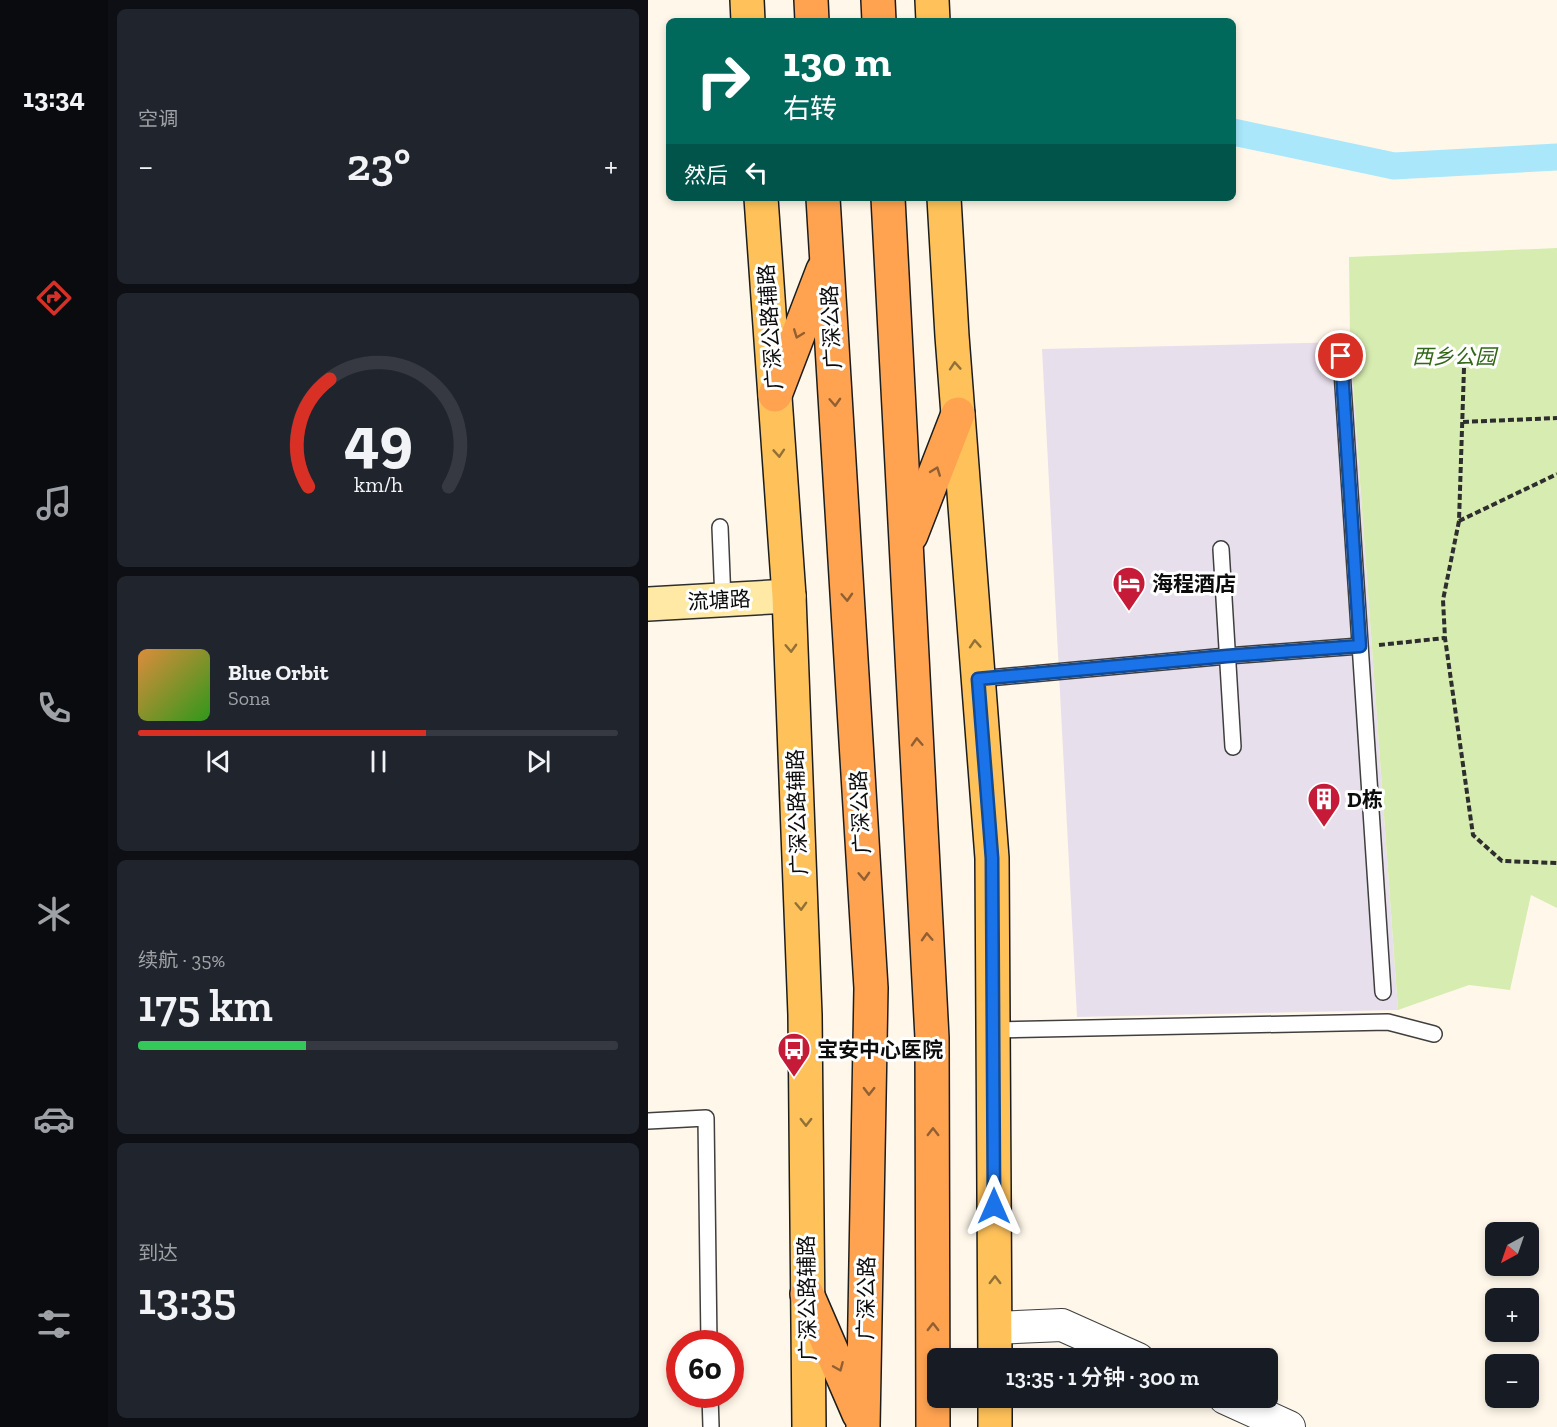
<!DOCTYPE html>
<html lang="zh">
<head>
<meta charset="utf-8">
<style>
	body { margin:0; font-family:"Zilla Slab","Noto Sans SC",serif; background:#20242c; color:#f1f3f6; height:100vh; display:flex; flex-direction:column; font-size:22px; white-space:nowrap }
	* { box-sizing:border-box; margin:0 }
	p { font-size:20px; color:#9ea1a6 }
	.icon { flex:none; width:33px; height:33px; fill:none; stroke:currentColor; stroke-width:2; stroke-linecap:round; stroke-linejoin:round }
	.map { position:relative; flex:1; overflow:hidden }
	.drawer { display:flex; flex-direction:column; gap:9px; padding:9px; background:#0d0f14; width:540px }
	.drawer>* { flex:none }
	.banner { position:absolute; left:18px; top:18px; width:570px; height:183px; border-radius:9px; box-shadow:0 3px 9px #0003; background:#00695c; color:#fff; overflow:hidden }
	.needle { width:39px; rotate:220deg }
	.fabs { position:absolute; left:837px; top:1222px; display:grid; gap:12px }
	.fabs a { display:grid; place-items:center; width:54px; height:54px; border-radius:9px; background:#171b24; box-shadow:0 3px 9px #0003; font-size:30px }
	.speed { position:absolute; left:18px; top:1330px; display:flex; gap:12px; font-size:30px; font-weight:700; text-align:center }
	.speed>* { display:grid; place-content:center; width:78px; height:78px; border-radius:50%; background:#171b24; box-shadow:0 3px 9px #0003; line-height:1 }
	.speed .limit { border:9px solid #d22; background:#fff; color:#111 }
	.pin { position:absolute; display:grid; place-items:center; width:51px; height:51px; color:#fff; margin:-26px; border:3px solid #fff; border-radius:50%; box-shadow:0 2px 6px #0007 }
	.me { position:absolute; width:66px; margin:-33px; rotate:0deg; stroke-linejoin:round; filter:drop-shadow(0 0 4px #0008) }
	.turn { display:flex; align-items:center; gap:21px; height:126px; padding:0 18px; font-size:27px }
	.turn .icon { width:78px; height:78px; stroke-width:2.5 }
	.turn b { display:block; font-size:42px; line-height:51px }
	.then { display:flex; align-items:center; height:57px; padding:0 18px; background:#0003; gap:12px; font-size:22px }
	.big { font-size:45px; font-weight:600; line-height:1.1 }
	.drawer .card { flex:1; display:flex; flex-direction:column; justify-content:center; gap:9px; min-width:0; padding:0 21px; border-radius:9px; background:#20242c }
	.drawer .dial { align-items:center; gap:0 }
	.dial svg { height:156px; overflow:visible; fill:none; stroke:#363941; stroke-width:7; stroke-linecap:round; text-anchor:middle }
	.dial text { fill:#f1f3f6; stroke:none }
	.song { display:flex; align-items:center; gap:18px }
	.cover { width:72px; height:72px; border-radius:9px; background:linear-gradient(135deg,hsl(30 70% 55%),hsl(110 70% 35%)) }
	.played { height:6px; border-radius:3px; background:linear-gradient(90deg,#d93025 60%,#363941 60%) }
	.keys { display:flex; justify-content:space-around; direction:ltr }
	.heat { display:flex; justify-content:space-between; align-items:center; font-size:33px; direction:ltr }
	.charge { height:9px; border-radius:4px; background:linear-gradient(90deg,#34c759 35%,#363941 0) }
	.trip { position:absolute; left:279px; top:1348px; width:351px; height:60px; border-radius:9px; background:#171b24; box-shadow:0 3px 9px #0003; font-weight:600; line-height:60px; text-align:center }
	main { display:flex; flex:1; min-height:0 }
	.menu { display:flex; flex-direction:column; width:108px; justify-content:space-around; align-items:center; background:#090b0e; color:#9ea1a6 }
	.menu .icon { width:42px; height:42px }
	.menu .selected { color:#d93025 }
	.menu b { font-size:27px; color:#f1f3f6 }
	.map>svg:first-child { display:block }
	.industrial { fill:#e8dfec }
	.green { fill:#d7ecb1 }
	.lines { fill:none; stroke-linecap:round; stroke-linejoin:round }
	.canal { stroke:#aae7fb; stroke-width:27 }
	.service-casing { stroke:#3f3f3f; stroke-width:18 }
	.minor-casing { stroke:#3f3f3f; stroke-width:34 }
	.secondary-casing { stroke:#2e2e2e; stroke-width:36 }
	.primary-casing { stroke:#1d1d1d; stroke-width:36 }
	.trunk-casing { stroke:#1d1d1d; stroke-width:36 }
	.path { stroke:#2e2e2e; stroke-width:4; stroke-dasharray:6 3; stroke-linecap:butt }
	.service { stroke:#fff; stroke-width:15 }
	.minor { stroke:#fff; stroke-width:32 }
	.secondary { stroke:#ffe9a5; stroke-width:33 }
	.primary { stroke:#ffc25a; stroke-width:33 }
	.trunk { stroke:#ffa351; stroke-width:33 }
	.oneway { stroke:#925f32 }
	.oneway2 { stroke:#927037 }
	.route-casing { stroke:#114b97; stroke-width:15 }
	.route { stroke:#1a73e8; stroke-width:10 }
	.labels { text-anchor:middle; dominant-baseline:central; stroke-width:6; stroke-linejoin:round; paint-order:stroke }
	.street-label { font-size:21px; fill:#0c0c0c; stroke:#fff }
	.park-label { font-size:21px; font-style:italic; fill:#336718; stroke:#fff }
	.poi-label { font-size:21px; font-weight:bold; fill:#0c0c0c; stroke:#fff; text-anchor:start }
</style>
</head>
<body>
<main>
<nav class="menu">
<b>13:34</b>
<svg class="icon selected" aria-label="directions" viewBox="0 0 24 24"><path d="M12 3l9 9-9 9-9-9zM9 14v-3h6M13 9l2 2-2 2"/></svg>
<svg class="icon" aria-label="music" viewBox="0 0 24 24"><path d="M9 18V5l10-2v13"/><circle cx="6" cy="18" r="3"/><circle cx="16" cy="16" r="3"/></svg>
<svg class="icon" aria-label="phone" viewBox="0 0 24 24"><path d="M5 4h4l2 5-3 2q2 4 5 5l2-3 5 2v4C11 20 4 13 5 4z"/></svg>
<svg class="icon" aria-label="climate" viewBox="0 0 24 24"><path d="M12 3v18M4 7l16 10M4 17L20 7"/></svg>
<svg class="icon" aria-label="car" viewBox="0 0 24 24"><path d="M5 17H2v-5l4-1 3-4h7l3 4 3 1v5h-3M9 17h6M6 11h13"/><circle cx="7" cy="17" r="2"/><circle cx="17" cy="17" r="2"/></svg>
<svg class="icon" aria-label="filters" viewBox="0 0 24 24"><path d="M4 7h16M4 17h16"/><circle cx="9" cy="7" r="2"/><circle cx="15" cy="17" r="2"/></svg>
</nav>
<section class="drawer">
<div class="card"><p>空调</p>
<div class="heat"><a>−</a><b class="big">23°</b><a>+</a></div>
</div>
<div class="card dial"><svg viewBox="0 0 100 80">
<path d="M14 69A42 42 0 1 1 86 69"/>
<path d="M14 69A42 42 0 0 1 25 14" stroke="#d93025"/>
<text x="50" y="56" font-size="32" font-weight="700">49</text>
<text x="50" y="72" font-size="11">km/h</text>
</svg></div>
<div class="card">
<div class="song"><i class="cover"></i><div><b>Blue Orbit</b><p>Sona</p></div></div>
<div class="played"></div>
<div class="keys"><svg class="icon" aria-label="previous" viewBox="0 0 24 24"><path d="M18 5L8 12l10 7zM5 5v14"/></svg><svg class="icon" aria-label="pause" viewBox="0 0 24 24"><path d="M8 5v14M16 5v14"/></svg><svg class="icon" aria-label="next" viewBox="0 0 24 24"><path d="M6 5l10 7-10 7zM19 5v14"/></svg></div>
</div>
<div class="card"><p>续航 · 35%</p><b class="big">175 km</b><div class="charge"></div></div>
<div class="card"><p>到达</p><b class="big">13:35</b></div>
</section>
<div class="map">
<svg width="909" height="1427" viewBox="0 0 909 1427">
	<rect width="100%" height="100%" fill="#fff8ea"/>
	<polygon class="industrial" points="702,342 750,1010 429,1017 394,349"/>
	<polygon class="green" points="909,248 909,908 883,895 862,990 821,985 750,1010 702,342 701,257"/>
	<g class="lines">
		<polyline class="canal" points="585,132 746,166 909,157"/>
		<g class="service-casing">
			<g id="service">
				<polyline points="693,356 735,992"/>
				<polyline points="72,527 75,601"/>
				<polyline points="573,549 585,747"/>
				<polyline points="330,679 579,656 712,646"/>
				<polyline points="345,1030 740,1022 786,1034"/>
				<polyline points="0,1121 58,1118 61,1344"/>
				<polyline points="62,1395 63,1427"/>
			</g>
		</g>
		<g class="minor-casing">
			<g id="minor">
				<polyline points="347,1328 414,1325 490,1359"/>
				<polyline points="577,1398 641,1427"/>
			</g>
		</g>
		<g class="secondary-casing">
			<polyline id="secondary" points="0,604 141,596"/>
		</g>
		<g class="primary-casing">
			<g id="primary">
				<polyline points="99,0 100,21"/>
				<polyline points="284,0 285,21"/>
				<polyline points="113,198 141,596 157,1015 161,1427"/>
				<polyline points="296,198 304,336 344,858 347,1359"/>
				<polyline points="347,1427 347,1398"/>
			</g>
		</g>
		<g class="trunk-casing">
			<g id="trunk">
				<polyline points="163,0 164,21"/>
				<polyline points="230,0 231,21"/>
				<polyline points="175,198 223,988 215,1427"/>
				<polyline points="240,198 284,1038 285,1427"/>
				<polyline points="127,395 175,270"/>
				<polyline points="263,535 310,414"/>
				<polyline points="159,1294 211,1414"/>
			</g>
		</g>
		<g class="path">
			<polyline points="816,368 811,521 795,600 797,638 825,835 854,861 909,863"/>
			<polyline points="815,422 909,418"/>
			<polyline points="811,521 909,474"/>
			<polyline points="731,645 797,638"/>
		</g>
		<use href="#service" class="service"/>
		<use href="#minor" class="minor"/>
		<use href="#secondary" class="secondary"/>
		<use href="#primary" class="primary"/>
		<use href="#trunk" class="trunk"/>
	</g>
	<defs><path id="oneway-chevron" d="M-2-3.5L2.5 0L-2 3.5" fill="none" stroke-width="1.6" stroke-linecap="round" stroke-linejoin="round" transform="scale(1.5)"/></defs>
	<g class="oneway">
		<use href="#oneway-chevron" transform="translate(150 334) rotate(111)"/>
		<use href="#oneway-chevron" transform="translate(187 402) rotate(87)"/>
		<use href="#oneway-chevron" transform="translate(288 471) rotate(-69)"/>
		<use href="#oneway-chevron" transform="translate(199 597) rotate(87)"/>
		<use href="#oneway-chevron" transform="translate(269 742) rotate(-93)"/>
		<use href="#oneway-chevron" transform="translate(216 876) rotate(87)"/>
		<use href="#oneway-chevron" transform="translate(279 937) rotate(-93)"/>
		<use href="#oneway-chevron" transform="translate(221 1091) rotate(91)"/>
		<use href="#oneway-chevron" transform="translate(285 1132) rotate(-90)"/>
		<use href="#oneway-chevron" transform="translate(285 1327) rotate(-90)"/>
		<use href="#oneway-chevron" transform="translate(191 1367) rotate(67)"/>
	</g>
	<g class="oneway2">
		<use href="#oneway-chevron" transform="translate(307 366) rotate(-94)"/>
		<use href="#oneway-chevron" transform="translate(131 453) rotate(86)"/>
		<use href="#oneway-chevron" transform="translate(327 644) rotate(-94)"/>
		<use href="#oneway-chevron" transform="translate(143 648) rotate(88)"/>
		<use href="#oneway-chevron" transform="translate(153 906) rotate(88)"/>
		<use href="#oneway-chevron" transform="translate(158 1122) rotate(90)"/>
		<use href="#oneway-chevron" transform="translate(347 1280) rotate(-90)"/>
	</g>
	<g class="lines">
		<g class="route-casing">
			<polyline id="route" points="346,1206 344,858 330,679 579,656 712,646 693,356"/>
		</g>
		<use href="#route" class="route"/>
	</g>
	<defs>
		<g id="hotel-pin" transform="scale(1.725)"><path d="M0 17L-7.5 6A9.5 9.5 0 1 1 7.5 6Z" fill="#c51a38" stroke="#fff"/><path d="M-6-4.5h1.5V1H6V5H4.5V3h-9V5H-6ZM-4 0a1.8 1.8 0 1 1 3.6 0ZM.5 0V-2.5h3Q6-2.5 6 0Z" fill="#fff"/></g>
		<g id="building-pin" transform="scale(1.725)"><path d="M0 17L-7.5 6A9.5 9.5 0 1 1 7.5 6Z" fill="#c51a38" stroke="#fff"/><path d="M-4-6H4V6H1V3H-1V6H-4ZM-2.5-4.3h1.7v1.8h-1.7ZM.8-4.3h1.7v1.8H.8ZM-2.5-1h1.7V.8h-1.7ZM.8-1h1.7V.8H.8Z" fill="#fff"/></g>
		<g id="bus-pin" transform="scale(1.725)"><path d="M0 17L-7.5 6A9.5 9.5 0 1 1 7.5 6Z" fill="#c51a38" stroke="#fff"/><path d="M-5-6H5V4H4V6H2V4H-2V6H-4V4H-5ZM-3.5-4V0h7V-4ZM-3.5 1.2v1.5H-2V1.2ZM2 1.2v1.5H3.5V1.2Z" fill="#fff"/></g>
	</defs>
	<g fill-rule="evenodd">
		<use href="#hotel-pin" x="481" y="583"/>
		<use href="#building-pin" x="676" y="799"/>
		<use href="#bus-pin" x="146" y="1049"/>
	</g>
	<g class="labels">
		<g class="street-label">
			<text transform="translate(122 327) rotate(-94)">广深公路辅路</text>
			<text transform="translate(183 327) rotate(-93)">广深公路</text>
			<text transform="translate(71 600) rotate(-3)">流塘路</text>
			<text transform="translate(149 812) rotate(-92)">广深公路辅路</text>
			<text transform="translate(212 812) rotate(-93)">广深公路</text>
			<text transform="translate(159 1298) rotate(-91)">广深公路辅路</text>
			<text transform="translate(218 1298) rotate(-89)">广深公路</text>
		</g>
		<g class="park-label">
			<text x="806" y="356">西乡公园</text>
		</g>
		<g class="poi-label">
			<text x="504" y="583">海程酒店</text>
			<text x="699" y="799">D栋</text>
			<text x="169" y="1049">宝安中心医院</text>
		</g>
	</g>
</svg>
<div class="fabs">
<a><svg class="needle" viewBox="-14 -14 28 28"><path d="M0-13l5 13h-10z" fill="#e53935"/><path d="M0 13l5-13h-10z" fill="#9ea1a6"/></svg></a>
<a>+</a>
<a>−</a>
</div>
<div class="speed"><div class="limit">60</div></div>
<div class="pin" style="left:693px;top:356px;background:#d93025"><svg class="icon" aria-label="arrive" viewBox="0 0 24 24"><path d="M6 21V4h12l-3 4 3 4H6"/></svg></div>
<svg class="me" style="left:346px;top:1206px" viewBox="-20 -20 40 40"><path d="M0-17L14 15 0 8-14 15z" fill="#1a73e8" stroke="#fff" stroke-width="4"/></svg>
<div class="trip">13:35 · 1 分钟 · 300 m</div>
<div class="banner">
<div class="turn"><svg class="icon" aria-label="right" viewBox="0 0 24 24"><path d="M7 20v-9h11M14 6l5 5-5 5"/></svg><div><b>130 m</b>右转</div></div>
<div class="then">然后<svg class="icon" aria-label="left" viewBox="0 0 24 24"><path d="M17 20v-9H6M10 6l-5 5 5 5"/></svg></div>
</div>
</div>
</main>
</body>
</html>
